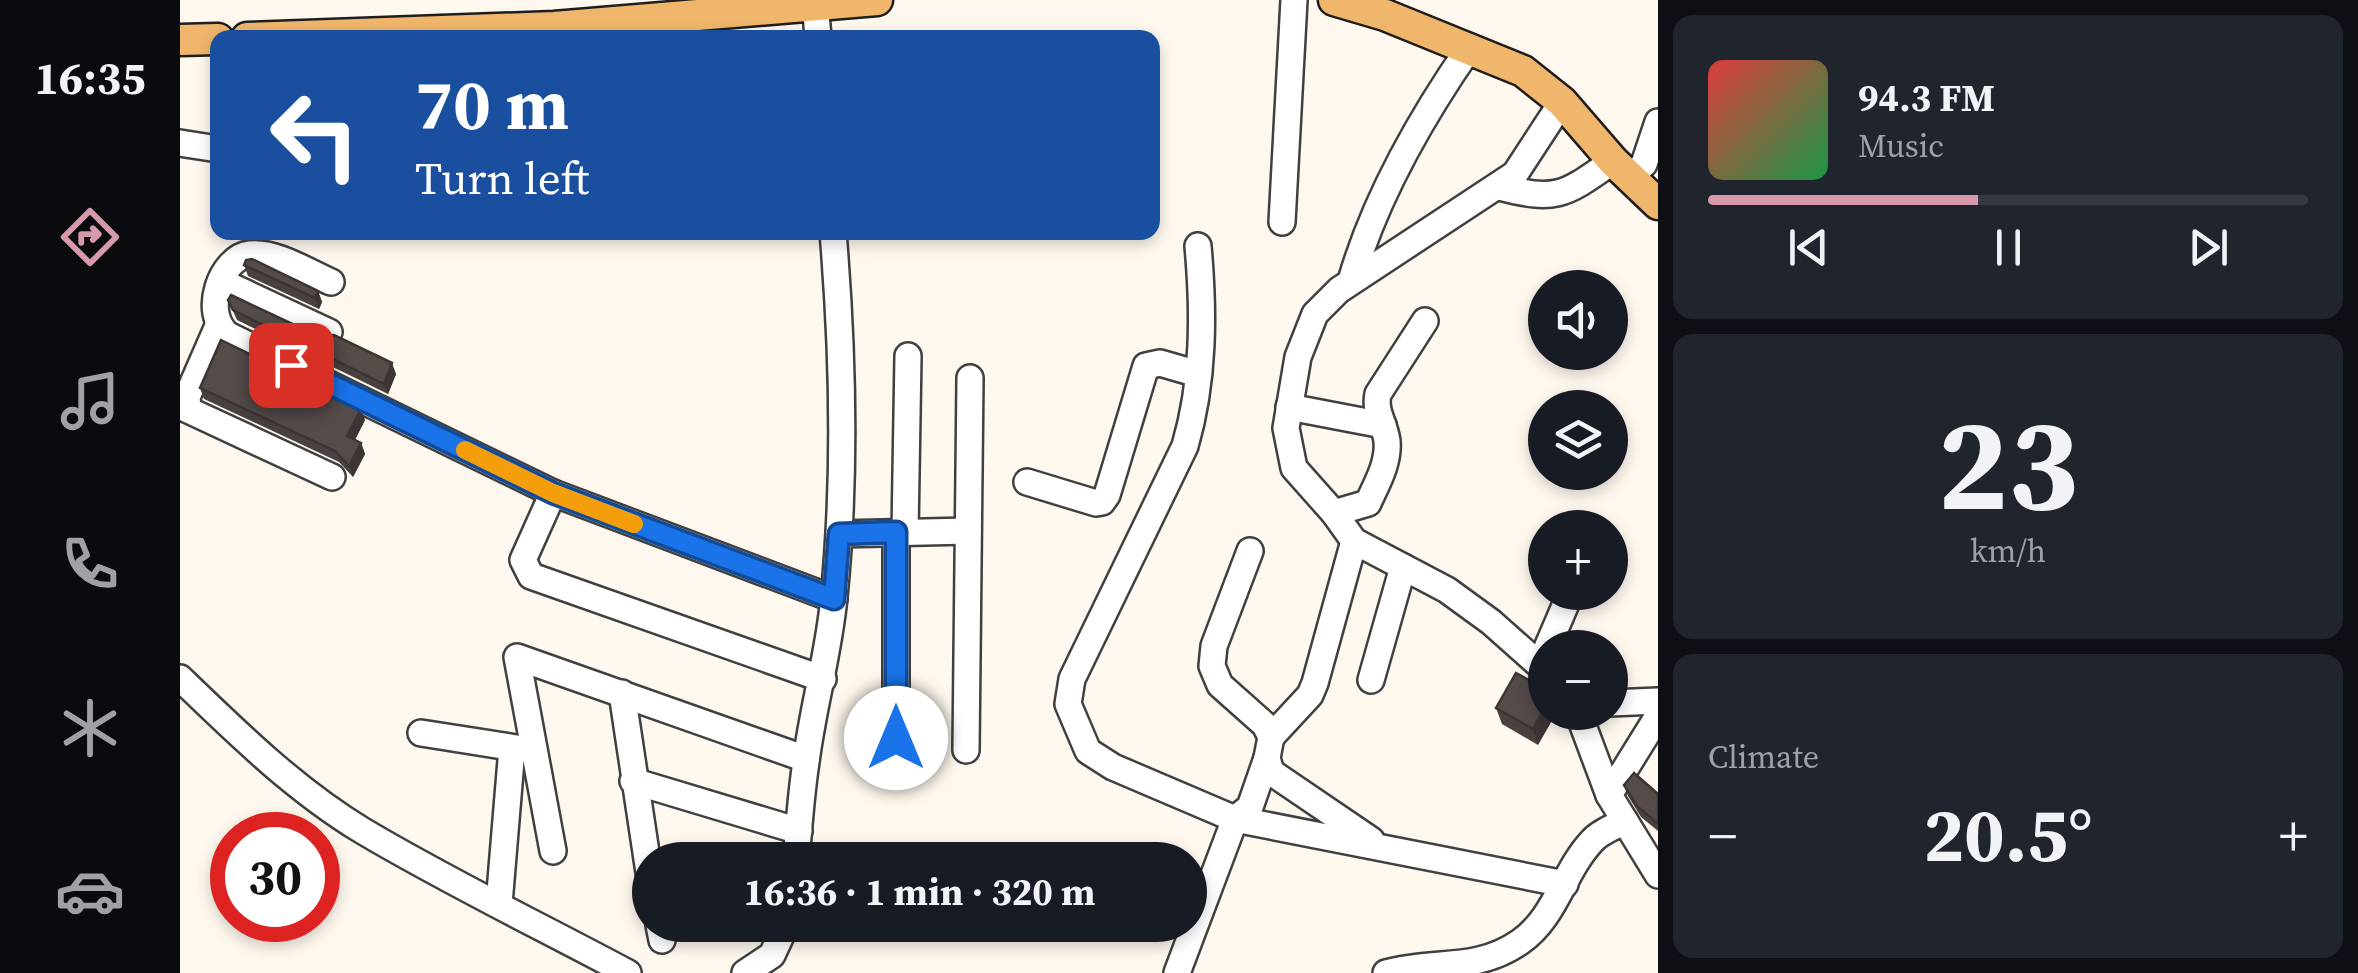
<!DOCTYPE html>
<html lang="en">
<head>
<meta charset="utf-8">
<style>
	body { margin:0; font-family:"Source Serif 4",serif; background:#20242c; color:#f1f3f6; height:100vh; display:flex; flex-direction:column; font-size:38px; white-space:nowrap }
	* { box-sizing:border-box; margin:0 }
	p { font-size:32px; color:#9ea1a6 }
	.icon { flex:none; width:55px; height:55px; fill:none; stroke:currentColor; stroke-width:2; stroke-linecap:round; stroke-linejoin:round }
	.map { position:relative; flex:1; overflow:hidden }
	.drawer { display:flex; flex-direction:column; gap:15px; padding:15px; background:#0d0f14; width:700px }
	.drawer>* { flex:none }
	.banner { position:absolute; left:30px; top:30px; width:950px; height:210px; border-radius:20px; box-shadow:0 5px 15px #0003; background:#1a4fa0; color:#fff; overflow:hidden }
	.tools { position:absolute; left:1348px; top:270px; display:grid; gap:20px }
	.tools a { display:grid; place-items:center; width:100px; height:100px; border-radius:50%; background:#171b24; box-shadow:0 5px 15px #0003; font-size:50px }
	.speed { position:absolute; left:30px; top:812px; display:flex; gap:20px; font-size:50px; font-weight:700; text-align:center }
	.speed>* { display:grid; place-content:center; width:130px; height:130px; border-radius:50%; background:#171b24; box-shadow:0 5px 15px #0003; line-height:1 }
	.speed .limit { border:15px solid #d22; background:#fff; color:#111 }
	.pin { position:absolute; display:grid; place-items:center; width:85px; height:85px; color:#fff; margin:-42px; border-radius:20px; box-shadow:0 5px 15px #0006 }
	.me { position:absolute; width:110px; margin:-55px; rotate:0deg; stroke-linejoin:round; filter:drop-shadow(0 0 8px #0008) }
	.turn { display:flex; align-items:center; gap:35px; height:210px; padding:0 40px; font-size:45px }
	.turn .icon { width:130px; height:130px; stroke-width:2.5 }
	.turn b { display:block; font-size:70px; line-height:85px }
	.big { font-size:75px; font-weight:700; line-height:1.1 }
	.drawer .card { flex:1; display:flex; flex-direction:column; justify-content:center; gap:15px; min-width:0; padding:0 35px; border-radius:20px; background:#20242c }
	.drawer .dial { align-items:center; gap:0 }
	.dial b { font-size:130px; line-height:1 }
	.song { display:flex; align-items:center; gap:30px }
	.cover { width:120px; height:120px; border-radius:15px; background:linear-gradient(135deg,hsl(0 70% 55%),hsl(140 70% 35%)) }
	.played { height:10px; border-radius:5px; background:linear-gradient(90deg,#d69aaa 45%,#363941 45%) }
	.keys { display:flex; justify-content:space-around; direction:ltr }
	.heat { display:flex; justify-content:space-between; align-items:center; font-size:55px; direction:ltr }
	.trip { position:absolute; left:452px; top:842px; width:575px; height:100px; border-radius:50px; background:#171b24; box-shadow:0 5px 15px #0003; font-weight:700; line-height:100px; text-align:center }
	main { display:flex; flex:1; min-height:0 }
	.menu { display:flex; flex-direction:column; width:180px; justify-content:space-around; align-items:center; background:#090b0e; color:#9ea1a6 }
	.menu .icon { width:70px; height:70px }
	.menu .active { color:#d69aaa }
	.menu b { font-size:45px; color:#f1f3f6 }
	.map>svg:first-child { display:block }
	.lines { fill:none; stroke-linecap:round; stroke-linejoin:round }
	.minor-casing { stroke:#404040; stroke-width:30 }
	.major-casing { stroke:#1e1e1e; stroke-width:35 }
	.minor { stroke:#fff; stroke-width:25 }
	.major { stroke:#f0b66c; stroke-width:30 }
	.wall { fill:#494140 }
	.shaded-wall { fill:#3c3534 }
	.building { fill:#554c4a; stroke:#3c3534; stroke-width:2.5 }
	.route-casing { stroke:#114b97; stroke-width:25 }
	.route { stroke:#1a73e8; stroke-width:18 }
	.slow { stroke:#f59e0b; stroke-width:18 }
</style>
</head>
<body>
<main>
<nav class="menu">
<b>16:35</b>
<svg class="icon active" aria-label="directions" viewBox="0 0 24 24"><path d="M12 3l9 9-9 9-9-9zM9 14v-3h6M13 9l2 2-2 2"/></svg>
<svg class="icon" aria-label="music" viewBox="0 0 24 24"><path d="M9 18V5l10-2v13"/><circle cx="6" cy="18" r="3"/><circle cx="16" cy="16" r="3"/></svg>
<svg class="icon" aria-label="phone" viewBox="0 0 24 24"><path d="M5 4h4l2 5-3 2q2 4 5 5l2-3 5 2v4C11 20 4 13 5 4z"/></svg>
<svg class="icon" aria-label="climate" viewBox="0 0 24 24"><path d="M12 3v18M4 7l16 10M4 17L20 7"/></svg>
<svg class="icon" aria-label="car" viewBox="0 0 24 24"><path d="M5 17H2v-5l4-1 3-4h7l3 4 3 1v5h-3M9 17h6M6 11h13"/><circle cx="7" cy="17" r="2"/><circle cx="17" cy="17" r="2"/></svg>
</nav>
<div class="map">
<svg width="1478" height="973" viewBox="0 0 1478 973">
	<rect width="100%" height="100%" fill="#fef8ee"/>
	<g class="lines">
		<g class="minor-casing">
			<g id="minor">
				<polyline points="635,0 638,38"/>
				<polyline points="0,143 38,149"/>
				<polyline points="1450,178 1464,164 1478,122"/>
				<path d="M 1319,187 C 1378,202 1384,195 1433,161"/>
				<polyline points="1102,222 1114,0"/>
				<path d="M 1018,246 C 1024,313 1024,381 1005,446 L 892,679 L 888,704 L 908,751 L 933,767 L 1055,819 L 1385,884"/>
				<path d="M 1171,281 C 1195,198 1240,119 1290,47"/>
				<polyline points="42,282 149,332"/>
				<path d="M 151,282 C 128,272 95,251 70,254 C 41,257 21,313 48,335 L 373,493 L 654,599"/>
				<polyline points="38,326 7,397 8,410 152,477"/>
				<polyline points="1109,407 1203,425"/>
				<polyline points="847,482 916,503 922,502 927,495 966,366 980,363 1018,374"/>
				<polyline points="373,493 343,560 351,576 643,679"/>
				<path d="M 1154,513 L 1188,503 C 1197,483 1209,463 1207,441 C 1205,424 1194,412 1198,394 L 1245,321"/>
				<polyline points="716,532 716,739"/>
				<polyline points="725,532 728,356"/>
				<polyline points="659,534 788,531"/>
				<polyline points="1070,551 1034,646 1032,666 1040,685 1085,725 1091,737 1087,758 1091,772 1191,840"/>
				<polyline points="1367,648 1391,592"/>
				<polyline points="1365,670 1311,622 1267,590 1174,541 1154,513 1114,468 1106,428 1118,357 1135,314 1159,290 1335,174 1382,102"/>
				<path d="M 0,678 C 57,733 115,790 183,831 C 269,882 360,926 448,973"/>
				<polyline points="1191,680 1223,567"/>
				<polyline points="442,693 470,879"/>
				<polyline points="1430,703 1478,701"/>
				<polyline points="1398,712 1429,795"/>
				<polyline points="1478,716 1429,795 1478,875"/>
				<polyline points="241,733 349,750"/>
				<polyline points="1091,737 1130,695 1135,683 1174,541"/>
				<polyline points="786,750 790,378"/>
				<polyline points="453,781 619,831"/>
				<polyline points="373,851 337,657 626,759"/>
				<path d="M 616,860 C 619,827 621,794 626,762 C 633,706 649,653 654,597 C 666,477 663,352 653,232"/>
				<polyline points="319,904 332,748"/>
				<polyline points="479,925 482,940"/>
				<polyline points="565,973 592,955 606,925"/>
				<polyline points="997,973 1055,819 1070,807 1087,758"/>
				<path d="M 1206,973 C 1254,959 1295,973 1340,942 C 1376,917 1383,872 1412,841 C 1420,832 1434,827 1445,821"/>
			</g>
		</g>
		<g class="major-casing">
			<g id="major">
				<polyline points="1154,0 1205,15 1343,71 1382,102 1433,161 1478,204"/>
				<polyline points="67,38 374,27 697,0"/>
				<polyline points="0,40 38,39"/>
			</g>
		</g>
		<use href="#minor" class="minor"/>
		<use href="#major" class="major"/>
	</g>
	<g class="wall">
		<polygon points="64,265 138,291 142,302 139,309 68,276"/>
		<polygon points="48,300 216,374 208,394 57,320"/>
		<polygon points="20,388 185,420 175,440 181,443 185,454 173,477 159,462 24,399"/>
		<polygon points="1365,689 1358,745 1322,724 1316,708"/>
		<polygon points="1444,785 1478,794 1478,831 1461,817 1448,796"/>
	</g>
	<g class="shaded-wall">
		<polygon points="138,291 142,302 139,309 135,298"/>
		<polygon points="212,363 216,374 208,394 204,384"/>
		<polygon points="181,409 185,420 171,447 167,436"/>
		<polygon points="181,443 185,454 173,477 169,466"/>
		<polygon points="1365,707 1365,712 1377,712 1358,745 1353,729"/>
	</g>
	<g class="building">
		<polygon points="72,259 138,291 135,298 64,265 66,260"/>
		<polygon points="51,295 138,336 154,335 212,363 204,384 53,310 48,300"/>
		<polygon points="41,340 181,409 167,436 181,443 169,466 155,451 20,388"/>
		<polygon points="1336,673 1365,689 1365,707 1353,729 1316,708"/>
		<polygon points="1454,773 1478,794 1478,824 1457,806 1444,785"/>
	</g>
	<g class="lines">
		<g class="route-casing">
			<polyline id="route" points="111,365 373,493 654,599 659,534 716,532 716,738"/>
		</g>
		<use href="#route" class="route"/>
		<polyline class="slow" points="285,450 373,493 454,524"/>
	</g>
</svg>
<div class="tools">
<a><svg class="icon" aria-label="sound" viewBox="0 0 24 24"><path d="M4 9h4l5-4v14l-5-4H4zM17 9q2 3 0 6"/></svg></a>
<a><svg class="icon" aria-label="layers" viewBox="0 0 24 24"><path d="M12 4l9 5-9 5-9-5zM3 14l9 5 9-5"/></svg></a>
<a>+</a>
<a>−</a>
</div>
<div class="speed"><div class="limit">30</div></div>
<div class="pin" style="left:111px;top:365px;background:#d93025"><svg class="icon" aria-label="arrive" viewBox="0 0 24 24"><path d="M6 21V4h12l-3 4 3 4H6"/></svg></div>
<svg class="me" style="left:716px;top:738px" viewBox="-20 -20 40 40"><circle r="19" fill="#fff"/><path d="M0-13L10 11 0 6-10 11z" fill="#1a73e8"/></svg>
<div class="trip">16:36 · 1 min · 320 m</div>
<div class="banner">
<div class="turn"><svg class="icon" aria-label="left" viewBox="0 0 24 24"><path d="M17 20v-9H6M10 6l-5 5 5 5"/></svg><div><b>70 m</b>Turn left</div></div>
</div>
</div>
<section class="drawer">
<div class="card">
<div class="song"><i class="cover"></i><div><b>94.3 FM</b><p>Music</p></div></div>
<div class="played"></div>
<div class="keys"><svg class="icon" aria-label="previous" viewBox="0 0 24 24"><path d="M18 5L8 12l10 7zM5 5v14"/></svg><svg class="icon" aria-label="pause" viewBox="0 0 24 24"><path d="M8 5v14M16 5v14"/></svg><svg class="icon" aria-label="next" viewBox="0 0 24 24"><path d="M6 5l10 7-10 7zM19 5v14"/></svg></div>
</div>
<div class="card dial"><b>23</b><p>km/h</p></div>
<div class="card"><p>Climate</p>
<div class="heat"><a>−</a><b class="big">20.5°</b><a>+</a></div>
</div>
</section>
</main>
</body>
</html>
